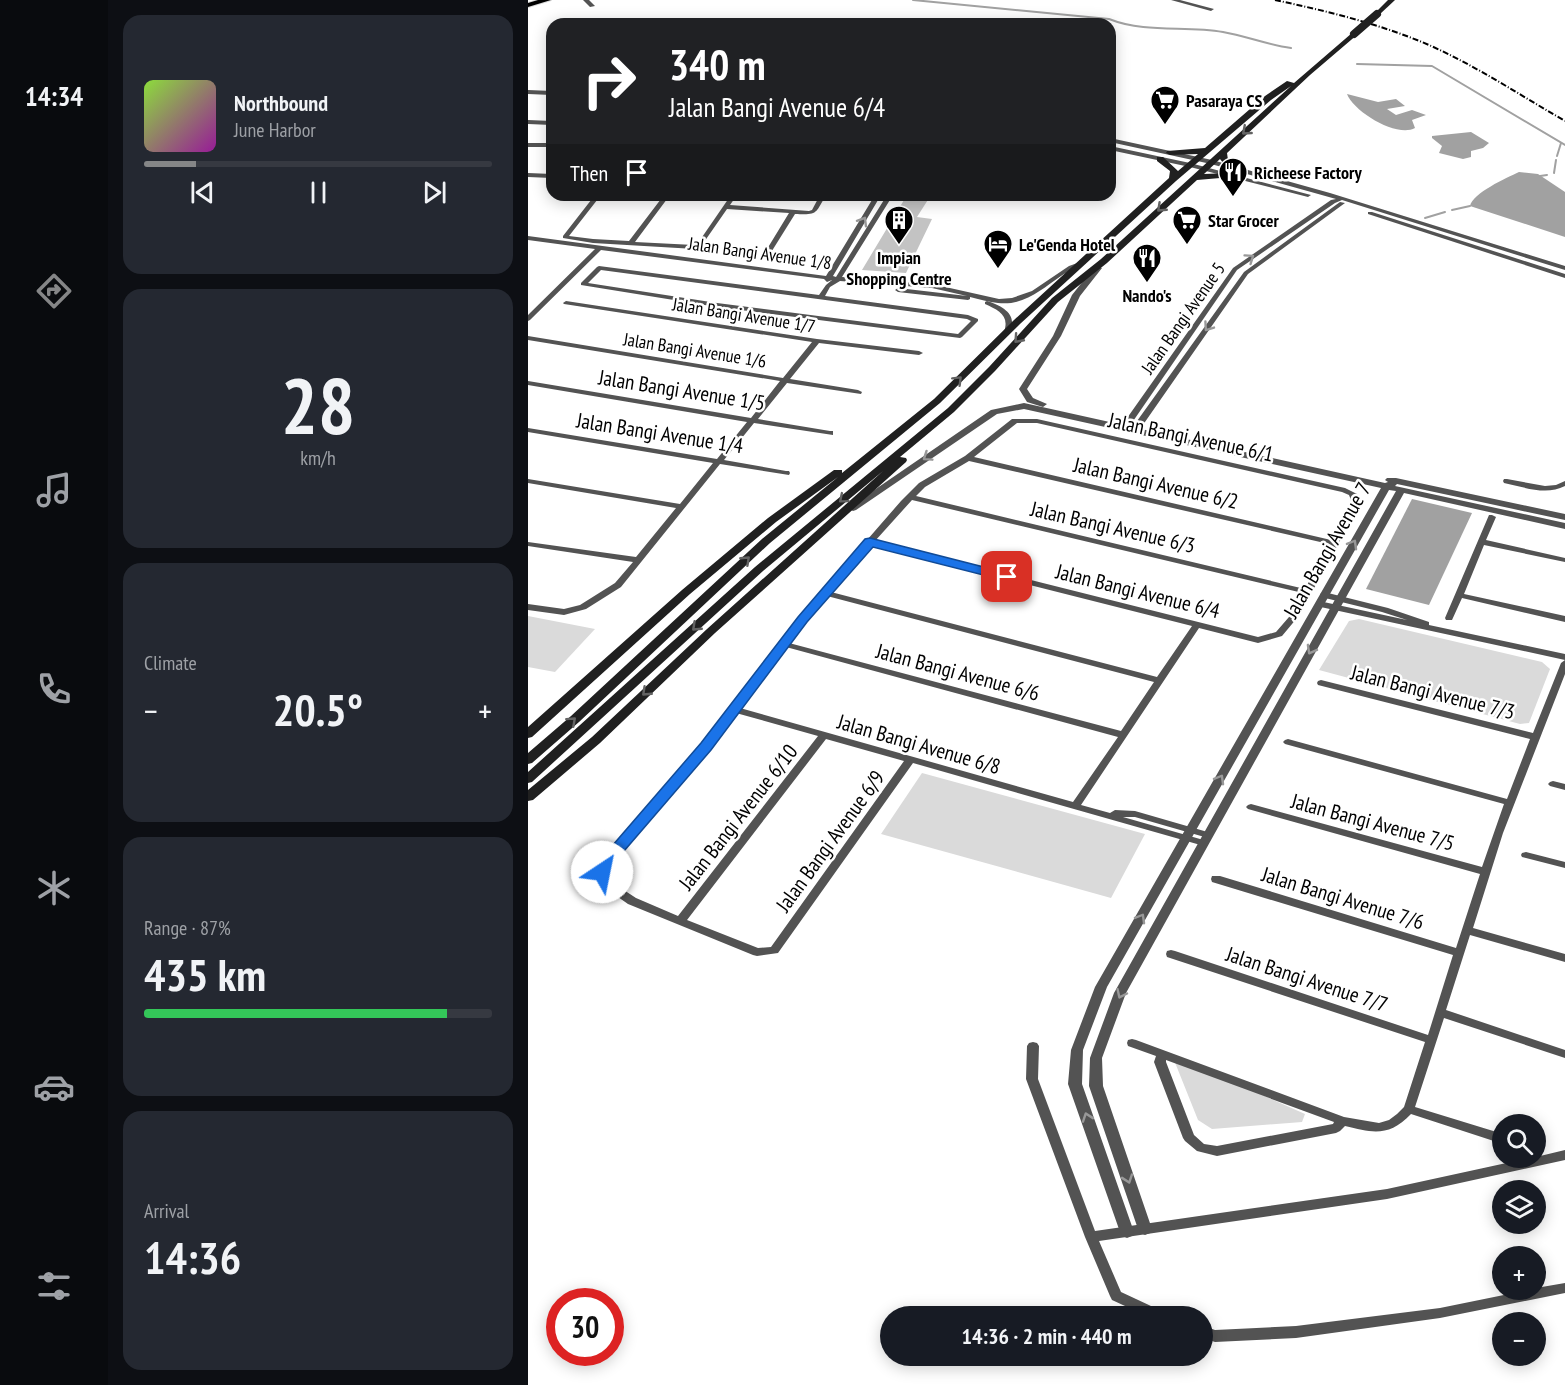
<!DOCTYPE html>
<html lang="en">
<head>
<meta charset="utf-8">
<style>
	body { margin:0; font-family:"PT Sans Narrow",sans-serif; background:#242831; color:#f1f3f6; height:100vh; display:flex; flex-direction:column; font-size:22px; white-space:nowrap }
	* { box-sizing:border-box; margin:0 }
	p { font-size:20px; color:#9ea1a6 }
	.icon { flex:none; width:33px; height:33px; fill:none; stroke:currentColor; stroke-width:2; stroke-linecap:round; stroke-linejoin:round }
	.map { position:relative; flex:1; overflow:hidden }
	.panel { display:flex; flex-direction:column; gap:15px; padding:15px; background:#0d0f14; width:420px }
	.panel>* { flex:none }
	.hud { position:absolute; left:18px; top:18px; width:570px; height:183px; border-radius:18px; box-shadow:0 3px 15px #0003; background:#202124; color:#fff; overflow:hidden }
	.controls { position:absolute; left:964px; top:1114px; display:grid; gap:12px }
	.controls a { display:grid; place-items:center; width:54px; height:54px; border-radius:50%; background:#171b24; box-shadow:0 3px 15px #0003; font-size:30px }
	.speed { position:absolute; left:18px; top:1288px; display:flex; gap:12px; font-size:30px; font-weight:700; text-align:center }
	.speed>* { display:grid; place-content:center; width:78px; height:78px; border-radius:50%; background:#171b24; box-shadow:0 3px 15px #0003; line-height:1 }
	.speed .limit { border:9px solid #d22; background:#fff; color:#111 }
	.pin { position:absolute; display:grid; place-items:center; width:51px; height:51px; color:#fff; margin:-26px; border-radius:12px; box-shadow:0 3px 9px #0006 }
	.me { position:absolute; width:66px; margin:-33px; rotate:34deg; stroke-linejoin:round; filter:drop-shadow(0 0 4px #0008) }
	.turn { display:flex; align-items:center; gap:21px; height:126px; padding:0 24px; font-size:27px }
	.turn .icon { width:78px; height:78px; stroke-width:2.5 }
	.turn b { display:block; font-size:42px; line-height:51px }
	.then { display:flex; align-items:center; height:57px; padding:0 24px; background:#0003; gap:12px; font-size:22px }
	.big { font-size:45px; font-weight:700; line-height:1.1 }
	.panel .widget { flex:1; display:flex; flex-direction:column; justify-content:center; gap:9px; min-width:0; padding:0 21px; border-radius:18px; background:#242831 }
	.panel .dial { align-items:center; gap:0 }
	.dial b { font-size:78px; line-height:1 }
	.song { display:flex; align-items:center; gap:18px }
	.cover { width:72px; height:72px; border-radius:9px; background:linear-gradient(135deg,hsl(90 70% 55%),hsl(300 70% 35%)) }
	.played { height:6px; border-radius:3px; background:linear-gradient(90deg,#858687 15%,#363941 15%) }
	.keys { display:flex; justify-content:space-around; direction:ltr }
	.heat { display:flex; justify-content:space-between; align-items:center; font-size:33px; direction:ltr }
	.charge { height:9px; border-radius:4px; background:linear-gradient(90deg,#34c759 87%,#363941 0) }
	.trip { position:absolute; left:352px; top:1306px; width:333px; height:60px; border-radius:30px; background:#171b24; box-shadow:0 3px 15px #0003; font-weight:700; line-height:60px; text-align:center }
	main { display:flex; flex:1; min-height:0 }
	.tab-bar { display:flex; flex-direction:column; width:108px; justify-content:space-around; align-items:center; background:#090b0e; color:#9ea1a6 }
	.tab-bar .icon { width:42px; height:42px }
	.tab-bar .on { color:#858687 }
	.tab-bar b { font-size:27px; color:#f1f3f6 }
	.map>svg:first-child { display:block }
	.green { fill:#dadada }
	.water { fill:#a1a1a1 }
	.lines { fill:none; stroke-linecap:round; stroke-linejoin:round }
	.stream { stroke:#a1a1a1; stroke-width:2 }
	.building { fill:#c3c3c3 }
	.primary-casing { stroke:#dbdbdb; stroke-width:2 }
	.minor { fill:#535353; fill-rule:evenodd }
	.tertiary { fill:#535353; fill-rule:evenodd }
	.secondary { fill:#202020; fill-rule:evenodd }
	.primary { fill:#000; fill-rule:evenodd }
	.rail { stroke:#000; stroke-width:2; stroke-dasharray:6 2 1 2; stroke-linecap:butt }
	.secondary-bridge { stroke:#202020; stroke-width:8 }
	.oneway { stroke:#636363 }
	.oneway2 { stroke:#989898 }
	.route { fill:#1a73e8; stroke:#114b97; stroke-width:1.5 }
	.labels { text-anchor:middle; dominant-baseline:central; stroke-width:5; stroke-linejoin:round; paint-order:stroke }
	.far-poi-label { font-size:18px; font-weight:bold; fill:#000; stroke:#fff; text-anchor:start }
	.far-street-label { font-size:18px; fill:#000; stroke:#fff }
	.street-label { font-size:21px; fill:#000; stroke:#fff }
</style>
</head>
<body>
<main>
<nav class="tab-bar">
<b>14:34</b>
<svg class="icon on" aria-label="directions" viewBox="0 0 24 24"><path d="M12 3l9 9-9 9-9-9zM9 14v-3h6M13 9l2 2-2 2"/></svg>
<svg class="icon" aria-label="music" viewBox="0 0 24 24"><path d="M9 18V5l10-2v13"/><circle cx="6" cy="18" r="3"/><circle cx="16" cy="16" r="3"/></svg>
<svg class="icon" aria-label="phone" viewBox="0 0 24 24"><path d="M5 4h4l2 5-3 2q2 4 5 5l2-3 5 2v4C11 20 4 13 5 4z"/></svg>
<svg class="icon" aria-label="climate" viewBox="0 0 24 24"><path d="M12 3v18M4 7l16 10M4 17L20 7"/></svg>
<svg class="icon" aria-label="car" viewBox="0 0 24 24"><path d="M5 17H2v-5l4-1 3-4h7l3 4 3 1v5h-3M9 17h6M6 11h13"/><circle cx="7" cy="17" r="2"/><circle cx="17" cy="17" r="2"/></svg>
<svg class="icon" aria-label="filters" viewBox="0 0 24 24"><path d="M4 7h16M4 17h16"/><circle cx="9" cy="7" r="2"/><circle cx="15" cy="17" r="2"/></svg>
</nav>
<section class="panel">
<div class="widget">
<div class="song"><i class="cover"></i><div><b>Northbound</b><p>June Harbor</p></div></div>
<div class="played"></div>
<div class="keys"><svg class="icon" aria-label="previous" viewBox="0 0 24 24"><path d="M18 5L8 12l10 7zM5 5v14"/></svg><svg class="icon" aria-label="pause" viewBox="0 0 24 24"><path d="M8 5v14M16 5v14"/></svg><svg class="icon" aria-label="next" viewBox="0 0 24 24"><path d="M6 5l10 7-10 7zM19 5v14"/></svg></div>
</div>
<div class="widget dial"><b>28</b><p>km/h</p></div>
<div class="widget"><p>Climate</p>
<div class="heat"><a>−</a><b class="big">20.5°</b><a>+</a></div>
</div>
<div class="widget"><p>Range · 87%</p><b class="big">435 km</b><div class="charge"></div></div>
<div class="widget"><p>Arrival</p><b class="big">14:36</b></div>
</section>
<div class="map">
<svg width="1037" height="1385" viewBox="0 0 1037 1385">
	<rect width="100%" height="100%" fill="#fff"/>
	<g class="green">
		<polygon points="0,616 67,629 27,672 0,667"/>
		<polygon points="831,619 1014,662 1022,669 1001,723 992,724 791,670 821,621"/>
		<polygon points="394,773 617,834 583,898 353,834"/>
		<polygon points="644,1055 777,1114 774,1122 684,1129 670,1120"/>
	</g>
	<g class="water">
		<path d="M 819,94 L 850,102 L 868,99 L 877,106 L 859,109 L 868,115 L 884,110 L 898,115 L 884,120 L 887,128 C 869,138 826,112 819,94 Z"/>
		<polygon points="943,132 961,143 955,148 943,151 943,157 935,159 911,153 914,146 904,138 904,136"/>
		<path d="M 991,172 L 1010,174 L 1037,192 L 1037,237 L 942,206 C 945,193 978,178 991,172 Z"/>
		<polygon points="884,499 944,513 901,605 838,589"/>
	</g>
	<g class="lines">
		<g class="stream">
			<path d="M 385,0 L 581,19 C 619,34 657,25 695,32 C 718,36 740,45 763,48"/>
			<polyline points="829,64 904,66 1037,145"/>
			<polyline points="1029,156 1033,143"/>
			<polyline points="1026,173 1028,160"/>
			<polyline points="1012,176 1019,175"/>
			<polyline points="924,210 942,206"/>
			<polyline points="897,218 917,212"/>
		</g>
	</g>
	<polygon class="building" points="379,195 403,195 389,217 404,219 378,273 334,270"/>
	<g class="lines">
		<g class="primary-casing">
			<polygon id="primary" points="10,0 23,0 0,7 0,3"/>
		</g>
		<g class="minor">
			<polygon points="55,0 61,0 67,6 62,7"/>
			<polygon points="643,0 652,0 686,9 683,11"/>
			<polygon points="0,90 24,91 24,95 0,94"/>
			<polygon points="0,120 24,121 24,125 0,124"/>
			<polygon points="582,138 684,160 802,193 1037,266 1037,270 814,200 807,203 709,270 599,430 593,430 592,428 705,268 803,200 808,199 683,164 582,142"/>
			<rect x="0" y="143" width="24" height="4"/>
			<polygon points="582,146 662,163 783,195 780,197 662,167 582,150"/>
			<polygon points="0,173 24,174 24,178 0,177"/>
			<path d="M 67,195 L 73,195 L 41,236 L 65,239 L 101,241 L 136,195 L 142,195 L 107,242 L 166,245 L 170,243 L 203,195 L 209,195 L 202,205 L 281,211 L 284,210 L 292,195 L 298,195 C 287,214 290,215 267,214 L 242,254 L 239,256 L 236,254 L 261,213 L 199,209 L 174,245 L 167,249 L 65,243 L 35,238 L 35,236 Z"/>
			<path d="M 347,195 L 353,195 L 305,276 L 308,277 L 359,195 L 365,195 L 314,277 L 404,284 L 471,299 L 484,298 L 504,291 L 541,266 L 555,261 L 558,263 C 551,268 541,270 533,276 C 514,289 496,306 470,303 C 461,302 451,299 442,297 L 442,299 L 440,300 L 370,292 L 367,290 L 370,288 L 439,296 L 404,288 L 312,281 L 302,287 L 297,296 L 440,315 L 450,319 L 450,321 L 434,337 L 432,338 L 189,307 L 53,285 L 53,283 L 69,267 L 71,266 L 291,295 L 298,285 L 304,280 L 299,282 L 296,279 L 73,250 L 2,320 L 0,321 L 0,315 L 67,249 L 0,240 L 0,236 L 298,276 ZM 73,270 L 439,319 L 443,321 L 430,334 L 189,303 L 60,283 Z"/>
			<polygon points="812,202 817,203 720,274 610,432 604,432 604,428 716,272"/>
			<polygon points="840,212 844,212 1037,274 1037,278 840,214"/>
			<polygon points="38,301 289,339 391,351 395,353 391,355 291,343 262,379 330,390 334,392 333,394 259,383 230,419 302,431 305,431 305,435 226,423 196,460 258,471 261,471 262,473 261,475 192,464 93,587 58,609 36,615 0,610 0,604 36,609 52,605 87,583 105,562 0,546 0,542 108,557 148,508 0,483 0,479 152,504 185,463 0,432 0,428 189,459 219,422 0,385 0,381 223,418 252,381 0,340 0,336 255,378 284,342 36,304 35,303"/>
			<path d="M 459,301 C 475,306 491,315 481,333 L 479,334 L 476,332 C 482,315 470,310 457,304 L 457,302 Z"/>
			<path d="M 484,419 L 509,419 L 817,488 L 829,494 L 831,500 L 811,543 L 784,592 L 769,618 L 754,636 L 730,643 L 671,628 L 553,805 L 582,813 L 587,810 L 607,811 L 683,833 L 685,835 L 683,837 L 680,838 L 607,817 L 595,817 L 679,841 L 681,843 L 679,845 L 676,846 L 385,763 L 250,953 L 229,956 L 225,955 L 100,904 L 70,883 L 69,880 L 73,861 L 175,744 L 272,617 L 373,501 L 391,483 L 437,456 ZM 489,423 L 509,423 L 814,492 L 821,495 L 823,500 L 803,540 L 446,457 ZM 441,461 L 801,544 L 777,589 L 388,496 L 397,487 ZM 384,500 L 775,593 L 761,617 L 748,632 L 730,637 L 347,541 ZM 344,545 L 664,626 L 629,677 L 303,592 ZM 299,596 L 626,682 L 593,731 L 261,643 ZM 258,647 L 590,737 L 545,802 L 212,708 ZM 208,713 L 290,736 L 150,916 L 108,898 L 79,879 L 82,864 L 181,748 ZM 298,739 L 376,761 L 243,947 L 230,948 L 159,920 Z"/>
			<path d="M 976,479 L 979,479 L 1017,486 L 1028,485 L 1037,481 L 1037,486 C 1018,496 996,487 976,483 L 975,481 Z"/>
			<polygon points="961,515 964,515 968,517 958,540 1037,558 1037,562 956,545 936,594 1037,616 1037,622 934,598 924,620 918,620 917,618"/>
			<polygon points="796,592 860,608 901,622 901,625 1037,654 1037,660 788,606 787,604 791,601 879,620 854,612 793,597 792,595 793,593"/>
			<path d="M 1037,660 L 1037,674 L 975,833 L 945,928 L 1037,954 L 1037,962 L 942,935 L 918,1010 L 1037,1050 L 1037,1058 L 916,1018 L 887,1107 L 975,1134 L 975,1144 L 883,1114 C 861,1137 845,1133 817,1126 L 812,1131 L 808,1133 L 689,1156 L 669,1151 L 657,1141 L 655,1138 L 626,1062 L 628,1056 L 600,1046 L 599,1043 L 600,1040 L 604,1039 L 608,1040 L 816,1117 L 851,1123 L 861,1120 L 869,1114 L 876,1107 L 897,1042 L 639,957 L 638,954 L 639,951 L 643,950 L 647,951 L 900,1035 L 925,955 L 684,882 L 683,879 L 684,876 L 692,876 L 928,948 L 952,874 L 720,809 L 718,807 L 720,805 L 723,804 L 954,867 L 976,804 L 757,744 L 755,742 L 757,740 L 760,739 L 979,799 L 1002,739 L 790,685 L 789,683 L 790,681 L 793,680 L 1005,733 L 1033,663 ZM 638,1060 L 806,1122 L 805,1124 L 689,1146 L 676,1144 L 666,1135 L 638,1062 Z"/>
			<polygon points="1025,781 1037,784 1037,790 1022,786 1020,784 1022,782"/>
			<polygon points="998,852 1037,862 1037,868 994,857 993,855 994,853"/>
			<polygon points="505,1042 509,1043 511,1046 510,1079 567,1231 859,1189 1002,1158 1008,1158 1008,1157 1037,1150 1037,1160 859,1199 571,1241 593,1292 638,1313 640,1317 621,1317 584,1300 582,1296 557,1237 498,1079 499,1046 501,1043"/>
			<polygon points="1037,1283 1037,1293 912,1318 768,1338 687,1342 675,1338 675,1326 687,1330 768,1326 912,1308 1000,1290 1008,1290 1008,1288"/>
		</g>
		<g class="tertiary">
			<polygon points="567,266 574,268 552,296 533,336 499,389 505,398 519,404 515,407 499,402 491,389 525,336 544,295"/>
			<polygon points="496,403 857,483 860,482 857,480 859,478 868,478 1037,514 1037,520 869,484 867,486 1037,523 1037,529 876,493 598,993 574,1058 575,1086 624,1229 622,1233 617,1235 612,1233 610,1229 561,1086 562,1058 586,993 868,491 861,490 579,987 555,1050 554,1084 606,1232 604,1236 599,1238 594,1236 592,1232 540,1084 543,1050 567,987 853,488 496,409 469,414 328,510 325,511 320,508 463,410"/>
		</g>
		<g class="secondary">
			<polygon points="860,0 867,0 851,15 847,15 847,13"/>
			<polygon points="824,33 830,34 782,75 699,153 700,160 706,165 706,169 700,169 692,159 676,174 701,173 705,175 704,177 669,180 579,263 530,302 467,371 426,412 372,457 378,458 379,460 378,462 187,633 72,743 5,800 0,801 0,790 64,737 179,629 355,471 235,571 4,782 0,783 0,772 227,567 420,408 461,367 524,298 573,259 763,86 743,100 648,181 492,324 412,403 242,543 51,722 4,763 0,764 0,753 43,716 234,539 310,477 248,522 162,594 4,737 0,738 0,727 154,590 240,518 306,470 314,470 314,473 406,399 486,320 641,178 642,171 629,161 629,157 635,157 650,171 670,154 642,155 638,153 639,151 677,148 737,96 759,81 766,83"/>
		</g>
		<use href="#primary" class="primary"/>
		<path class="rail" d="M 747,0 C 799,11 852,24 901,45 C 948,66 992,95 1037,121"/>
		<polyline class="secondary-bridge" points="826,34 849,14"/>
	</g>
	<defs><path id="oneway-chevron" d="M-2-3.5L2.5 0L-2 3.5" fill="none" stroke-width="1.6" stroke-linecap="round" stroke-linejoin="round" transform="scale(1.5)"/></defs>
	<g class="oneway">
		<use href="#oneway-chevron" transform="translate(718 131) rotate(139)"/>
		<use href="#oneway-chevron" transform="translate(633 208) rotate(137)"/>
		<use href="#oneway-chevron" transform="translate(490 339) rotate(132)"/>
		<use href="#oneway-chevron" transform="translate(430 380) rotate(-45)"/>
		<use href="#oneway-chevron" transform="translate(315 499) rotate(140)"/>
		<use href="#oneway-chevron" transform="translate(218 560) rotate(-43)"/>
		<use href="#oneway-chevron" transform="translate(168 627) rotate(137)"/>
		<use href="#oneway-chevron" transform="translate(118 692) rotate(137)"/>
		<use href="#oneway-chevron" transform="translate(44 721) rotate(-42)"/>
	</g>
	<g class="oneway2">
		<use href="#oneway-chevron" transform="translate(335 221) rotate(-59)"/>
		<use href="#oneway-chevron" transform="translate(722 258) rotate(-35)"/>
		<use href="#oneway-chevron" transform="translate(680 327) rotate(125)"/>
		<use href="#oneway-chevron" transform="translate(399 457) rotate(146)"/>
		<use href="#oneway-chevron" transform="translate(825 544) rotate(-60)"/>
		<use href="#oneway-chevron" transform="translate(783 650) rotate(119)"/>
		<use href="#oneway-chevron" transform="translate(692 779) rotate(-60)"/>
		<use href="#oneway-chevron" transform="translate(613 918) rotate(-60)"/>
		<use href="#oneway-chevron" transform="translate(593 994) rotate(115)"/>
		<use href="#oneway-chevron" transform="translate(559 1117) rotate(-109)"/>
		<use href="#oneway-chevron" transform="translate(600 1179) rotate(71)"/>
	</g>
	<polygon class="route" points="342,538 483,574 485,577 479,581 345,547 279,622 183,750 84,865 79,875 69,875 67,872 72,860 173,743 270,617 337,539"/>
	<defs>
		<g id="supermarket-pin" transform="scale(1.5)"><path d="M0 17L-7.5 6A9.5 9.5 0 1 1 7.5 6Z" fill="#000" stroke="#fff"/><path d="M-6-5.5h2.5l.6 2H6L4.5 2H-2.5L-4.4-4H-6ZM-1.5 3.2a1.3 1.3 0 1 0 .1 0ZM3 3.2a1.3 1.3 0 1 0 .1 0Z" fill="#fff"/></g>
		<g id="restaurant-pin" transform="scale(1.5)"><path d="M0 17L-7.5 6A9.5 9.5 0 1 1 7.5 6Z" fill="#000" stroke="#fff"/><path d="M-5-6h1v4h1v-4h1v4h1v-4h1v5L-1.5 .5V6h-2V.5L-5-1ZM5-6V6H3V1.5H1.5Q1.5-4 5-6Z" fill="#fff"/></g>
		<g id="building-pin" transform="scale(1.5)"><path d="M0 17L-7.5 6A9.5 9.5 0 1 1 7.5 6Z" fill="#000" stroke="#fff"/><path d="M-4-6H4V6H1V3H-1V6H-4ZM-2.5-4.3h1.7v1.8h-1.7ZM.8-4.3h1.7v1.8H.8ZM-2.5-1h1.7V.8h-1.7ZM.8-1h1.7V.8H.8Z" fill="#fff"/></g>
		<g id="hotel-pin" transform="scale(1.5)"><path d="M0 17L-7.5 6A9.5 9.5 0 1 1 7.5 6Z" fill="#000" stroke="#fff"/><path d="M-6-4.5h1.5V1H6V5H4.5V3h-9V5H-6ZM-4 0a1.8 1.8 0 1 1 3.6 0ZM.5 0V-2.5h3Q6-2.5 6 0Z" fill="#fff"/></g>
	</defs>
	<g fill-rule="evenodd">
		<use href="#supermarket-pin" x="637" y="100"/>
		<use href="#restaurant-pin" x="705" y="172"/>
		<use href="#building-pin" x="371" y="220"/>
		<use href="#supermarket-pin" x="659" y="220"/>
		<use href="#hotel-pin" x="470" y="244"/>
		<use href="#restaurant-pin" x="619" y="258"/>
	</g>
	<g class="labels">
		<g class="far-poi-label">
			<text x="658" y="100">Pasaraya CS</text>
			<text x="726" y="172">Richeese Factory</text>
			<text x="680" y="220">Star Grocer</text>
			<text x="491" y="244">Le'Genda Hotel</text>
			<text x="371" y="257" text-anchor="middle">Impian<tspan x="371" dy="21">Shopping Centre</tspan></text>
			<text x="619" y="295" text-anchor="middle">Nando's</text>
		</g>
		<g class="far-street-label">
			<text transform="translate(232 253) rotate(8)">Jalan Bangi Avenue 1/8</text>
			<text transform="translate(216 315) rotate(9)">Jalan Bangi Avenue 1/7</text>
			<text transform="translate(655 318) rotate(-55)">Jalan Bangi Avenue 5</text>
			<text transform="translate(167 350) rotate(9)">Jalan Bangi Avenue 1/6</text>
		</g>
		<g class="street-label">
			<text transform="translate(154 390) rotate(9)">Jalan Bangi Avenue 1/5</text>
			<text transform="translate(132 433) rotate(9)">Jalan Bangi Avenue 1/4</text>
			<text transform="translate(663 437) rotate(12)">Jalan Bangi Avenue 6/1</text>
			<text transform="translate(628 483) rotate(13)">Jalan Bangi Avenue 6/2</text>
			<text transform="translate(585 527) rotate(13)">Jalan Bangi Avenue 6/3</text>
			<text transform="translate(799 550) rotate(-60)">Jalan Bangi Avenue 7</text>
			<text transform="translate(610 591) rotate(14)">Jalan Bangi Avenue 6/4</text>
			<text transform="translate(430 672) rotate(15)">Jalan Bangi Avenue 6/6</text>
			<text transform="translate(905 692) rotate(14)">Jalan Bangi Avenue 7/3</text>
			<text transform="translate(391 744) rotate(16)">Jalan Bangi Avenue 6/8</text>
			<text transform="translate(210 817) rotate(-52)">Jalan Bangi Avenue 6/10</text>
			<text transform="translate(845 822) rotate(15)">Jalan Bangi Avenue 7/5</text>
			<text transform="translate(302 841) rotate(-54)">Jalan Bangi Avenue 6/9</text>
			<text transform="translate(815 898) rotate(17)">Jalan Bangi Avenue 7/6</text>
			<text transform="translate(779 979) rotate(18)">Jalan Bangi Avenue 7/7</text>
		</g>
	</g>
</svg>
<div class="controls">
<a><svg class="icon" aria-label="search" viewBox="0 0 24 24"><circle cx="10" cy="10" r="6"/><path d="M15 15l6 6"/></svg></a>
<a><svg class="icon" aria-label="layers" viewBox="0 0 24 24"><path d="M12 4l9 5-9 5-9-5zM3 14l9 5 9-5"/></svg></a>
<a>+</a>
<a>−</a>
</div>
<div class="speed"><div class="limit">30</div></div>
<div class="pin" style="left:479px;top:577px;background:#d93025"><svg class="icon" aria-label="arrive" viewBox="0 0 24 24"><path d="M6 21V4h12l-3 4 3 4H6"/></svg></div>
<svg class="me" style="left:74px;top:872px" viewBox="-20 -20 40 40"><circle r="19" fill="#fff"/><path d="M0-13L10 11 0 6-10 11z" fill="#1a73e8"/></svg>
<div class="trip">14:36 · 2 min · 440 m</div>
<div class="hud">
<div class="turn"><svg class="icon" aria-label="right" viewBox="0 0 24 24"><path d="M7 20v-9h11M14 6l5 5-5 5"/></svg><div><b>340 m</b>Jalan Bangi Avenue 6/4</div></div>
<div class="then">Then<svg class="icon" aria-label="arrive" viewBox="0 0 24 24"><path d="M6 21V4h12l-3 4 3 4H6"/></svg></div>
</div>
</div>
</main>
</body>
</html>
